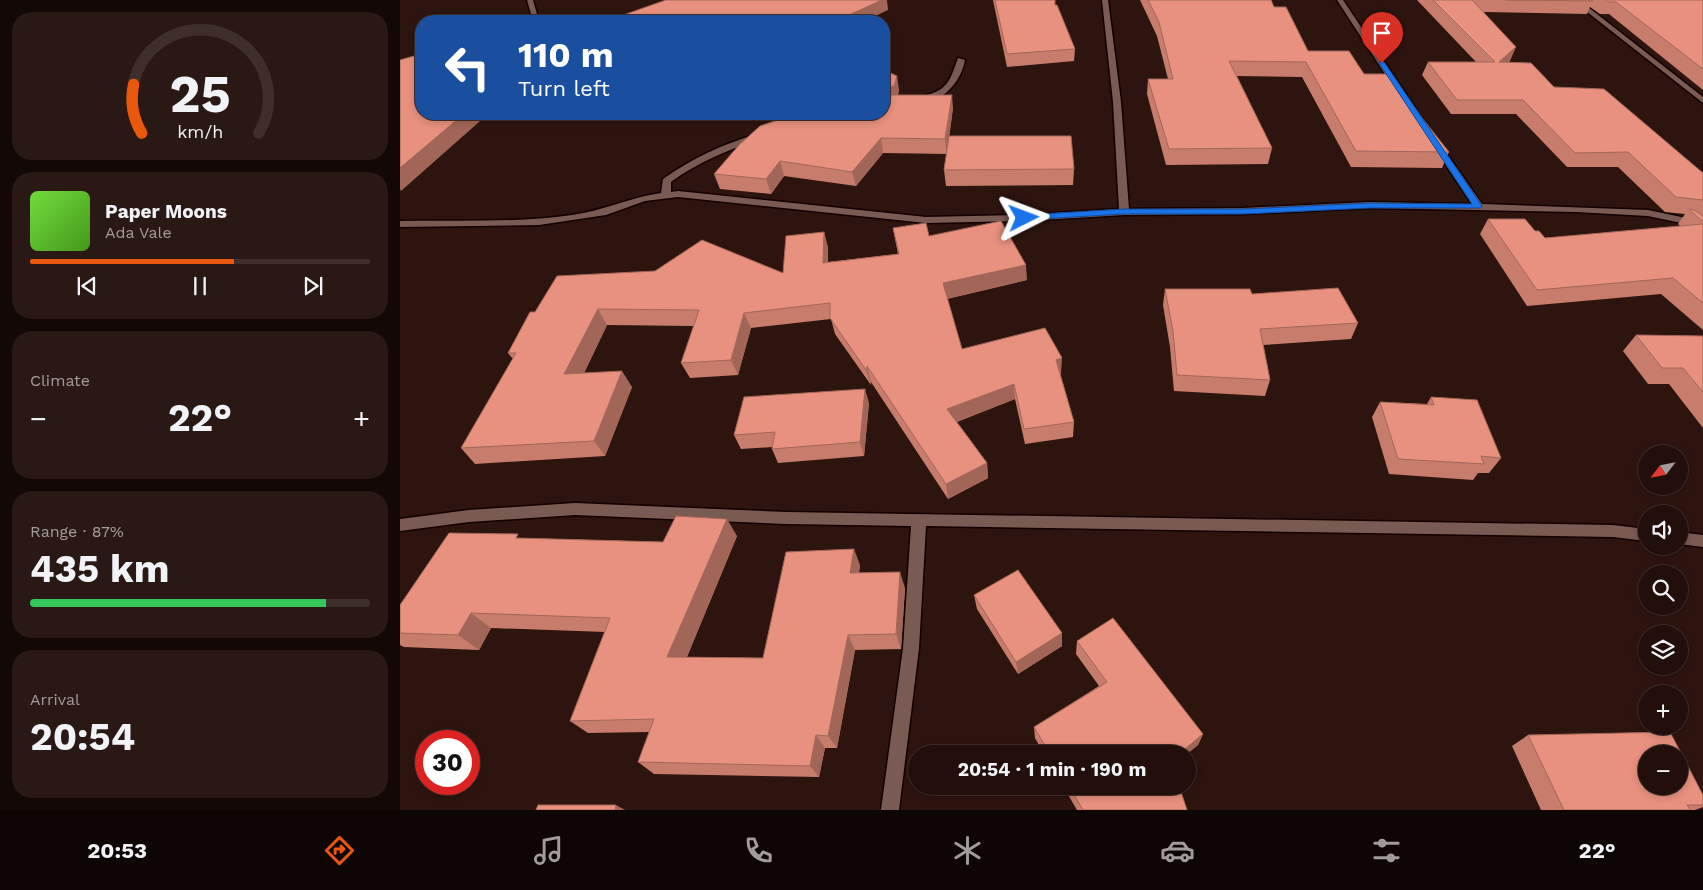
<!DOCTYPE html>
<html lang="en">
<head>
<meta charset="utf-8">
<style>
	body { margin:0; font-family:"Work Sans",sans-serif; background:#2a1814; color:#f1f3f6; height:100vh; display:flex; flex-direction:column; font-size:19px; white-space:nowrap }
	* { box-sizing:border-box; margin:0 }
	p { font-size:16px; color:#a29c9d }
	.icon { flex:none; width:28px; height:28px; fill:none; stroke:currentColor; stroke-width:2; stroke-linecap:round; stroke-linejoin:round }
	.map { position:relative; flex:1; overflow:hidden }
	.details { display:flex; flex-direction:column; gap:12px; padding:12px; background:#130806; width:400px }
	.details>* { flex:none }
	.banner { position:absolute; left:15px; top:15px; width:475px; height:105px; border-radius:20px; box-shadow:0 2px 8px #0003,0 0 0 1px #3f2f2c; background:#1a4fa0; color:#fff; overflow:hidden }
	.needle { width:32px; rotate:238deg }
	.controls { position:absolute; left:1238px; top:445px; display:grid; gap:10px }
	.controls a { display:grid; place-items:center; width:50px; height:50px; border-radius:50%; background:#220f0b; box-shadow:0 2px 8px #0003,0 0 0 1px #3f2f2c; font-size:25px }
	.speed { position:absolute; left:15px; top:730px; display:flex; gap:10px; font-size:25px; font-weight:700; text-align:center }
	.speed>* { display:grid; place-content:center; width:65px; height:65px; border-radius:50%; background:#220f0b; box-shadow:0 2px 8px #0003,0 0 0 1px #3f2f2c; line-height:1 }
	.speed .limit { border:8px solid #d22; background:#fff; color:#111 }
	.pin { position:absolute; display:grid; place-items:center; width:42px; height:42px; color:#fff; margin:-51px -21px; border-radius:50% 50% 50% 0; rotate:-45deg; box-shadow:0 0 5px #0007 }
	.pin .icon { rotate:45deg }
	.me { position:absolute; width:55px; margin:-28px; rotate:87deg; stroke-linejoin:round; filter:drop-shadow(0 0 4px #0008) }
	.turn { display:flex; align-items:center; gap:18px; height:105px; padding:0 20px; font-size:22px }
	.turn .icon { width:65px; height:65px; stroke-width:2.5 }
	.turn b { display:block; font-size:35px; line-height:42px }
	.big { font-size:38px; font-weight:700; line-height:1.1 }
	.details .widget { flex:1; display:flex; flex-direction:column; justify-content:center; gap:8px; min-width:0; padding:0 18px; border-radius:20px; background:#2a1814 }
	.details .dial { align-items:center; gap:0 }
	.dial svg { height:130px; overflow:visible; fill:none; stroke:#3f2f2c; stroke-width:7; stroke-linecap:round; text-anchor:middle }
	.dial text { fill:#f1f3f6; stroke:none }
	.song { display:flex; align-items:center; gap:15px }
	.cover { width:60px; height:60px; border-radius:8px; background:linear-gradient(135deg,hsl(100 70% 55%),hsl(100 70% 35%)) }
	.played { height:5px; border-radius:2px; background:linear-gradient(90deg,#ea580c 60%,#3f2f2c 60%) }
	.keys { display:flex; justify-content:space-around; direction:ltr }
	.heat { display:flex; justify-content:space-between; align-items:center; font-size:28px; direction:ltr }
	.charge { height:8px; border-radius:4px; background:linear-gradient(90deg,#34c759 87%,#3f2f2c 0) }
	.trip { position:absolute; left:508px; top:745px; width:288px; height:50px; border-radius:25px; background:#220f0b; box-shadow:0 2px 8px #0003,0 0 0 1px #3f2f2c; font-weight:700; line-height:50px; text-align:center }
	.dock { display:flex; height:80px; justify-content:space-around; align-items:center; background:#0e0604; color:#a29c9d }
	.dock .icon { width:35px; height:35px }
	.dock .current { color:#ea580c }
	.dock b { font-size:22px; color:#f1f3f6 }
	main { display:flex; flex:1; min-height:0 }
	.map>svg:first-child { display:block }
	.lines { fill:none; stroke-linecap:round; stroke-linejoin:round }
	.minor-casing { stroke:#130100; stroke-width:3 }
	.minor { fill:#7a5b54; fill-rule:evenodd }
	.wall { fill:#c87d6c }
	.shaded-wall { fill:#a26658 }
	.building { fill:#e8917e; stroke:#a26658; fill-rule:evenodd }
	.route { fill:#1a73e8; stroke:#114b97 }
</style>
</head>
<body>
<main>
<section class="details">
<div class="widget dial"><svg viewBox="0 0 100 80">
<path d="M14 69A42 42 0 1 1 86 69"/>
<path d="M14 69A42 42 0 0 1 9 39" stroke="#ea580c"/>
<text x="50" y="56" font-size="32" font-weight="700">25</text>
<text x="50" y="72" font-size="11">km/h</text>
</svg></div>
<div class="widget">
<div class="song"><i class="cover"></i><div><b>Paper Moons</b><p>Ada Vale</p></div></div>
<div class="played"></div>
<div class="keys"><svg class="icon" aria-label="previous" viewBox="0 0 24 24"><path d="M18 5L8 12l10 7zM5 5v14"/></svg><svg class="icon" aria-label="pause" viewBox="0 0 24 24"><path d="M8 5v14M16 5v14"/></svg><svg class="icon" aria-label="next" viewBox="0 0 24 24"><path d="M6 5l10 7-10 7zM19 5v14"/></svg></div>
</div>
<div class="widget"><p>Climate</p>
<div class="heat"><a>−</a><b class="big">22°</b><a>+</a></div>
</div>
<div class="widget"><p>Range · 87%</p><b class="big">435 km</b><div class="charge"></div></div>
<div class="widget"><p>Arrival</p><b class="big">20:54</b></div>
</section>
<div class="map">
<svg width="1303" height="810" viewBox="0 0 1303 810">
	<rect width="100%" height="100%" fill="#2d140f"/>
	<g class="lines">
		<g class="minor-casing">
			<g id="minor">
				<polygon points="127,0 133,0 137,14 142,21 136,21 131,14"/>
				<path d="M 702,0 L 708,0 L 721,102 L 729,209 L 843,208 L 969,202 L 1072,204 L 1033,146 L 1037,143 L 1040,144 L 1082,204 L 1248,210 L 1286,218 L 1303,219 L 1303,225 L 1286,224 L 1248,216 L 1176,212 L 969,208 L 843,214 L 724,215 L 624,221 L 526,223 L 278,197 L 245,201 L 206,215 L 139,225 L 0,227 L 0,221 C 57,220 116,223 172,215 C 203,211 231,197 261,193 L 263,179 C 291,159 323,144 357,134 L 360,135 L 360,139 C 328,150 298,162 271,182 L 271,192 L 278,191 L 526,217 L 624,215 L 719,209 L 713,102 Z"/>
				<polygon points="937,0 943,0 1016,109 1015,111 1009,111"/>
				<polygon points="1172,0 1179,0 1303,97 1303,103"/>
				<path d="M 558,58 L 565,60 C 561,81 544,103 520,101 L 520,97 C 548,90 549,83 558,58 Z"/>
				<polygon points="175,503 386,512 1213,525 1246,529 1246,541 1213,537 526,526 519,648 499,810 481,810 503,648 511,526 386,524 175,515 69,522 0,531 0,519 69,510"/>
				<polygon points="1279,532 1303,535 1303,547 1279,544"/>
			</g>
		</g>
		<use href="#minor" class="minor"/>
	</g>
	<g class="wall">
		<polygon points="593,0 655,0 655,5 675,49 674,61 607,67"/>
		<polygon points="740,0 871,0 874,7 908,51 964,74 1049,152 1042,168 951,167 902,77 837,76 872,148 868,164 766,165 747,94 748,79 768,79 757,36"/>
		<polygon points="1017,0 1303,0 1303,90 1209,14 1200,14 1190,7 1187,14 1084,12 1110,61 1108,63 1154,87 1303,173 1303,330 1261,294 1127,306 1080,234 1088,219 1135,231 1145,238 1280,226 1278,224 1285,214 1265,212 1218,167 1167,167 1116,114 1051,114 1022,75 1028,62 1076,62"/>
		<polygon points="499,90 498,95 553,108 549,136 674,169 673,185 546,186 544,170 547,154 483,153 456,186 384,176 371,194 320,189 314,174 377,120 375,114"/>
		<polygon points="493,228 529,236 627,280 547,299 562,349 661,374 660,374 674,422 673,437 625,444 615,399 557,422 587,463 588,478 548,499 471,382 471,385 435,334 431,319 351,328 338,375 290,378 281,363 294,326 207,325 184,373 232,387 205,456 75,464 61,448 113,359 108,353 135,312 383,273 424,232 428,248 428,262 498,254"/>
		<polygon points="765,289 852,294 958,323 951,339 863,345 870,380 865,396 774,391 770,347 763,305"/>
		<polygon points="1236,335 1303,336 1303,428 1269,384 1248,384 1223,351"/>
		<polygon points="1031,397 1101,458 1089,473 1078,473 1073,480 989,474 972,417 980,402 1027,404"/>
		<polygon points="469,403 464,456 378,463 372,449 372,447 341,449 334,435"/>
		<polygon points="337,536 287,657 363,658 460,565 459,573 505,588 501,649 455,650 437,748 425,748 419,777 254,774 238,762 249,732 188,733 170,721 205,632 91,628 79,650 4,647 0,645 0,605 121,538 263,542"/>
		<polygon points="574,595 662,633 662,646 618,674 577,609"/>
		<polygon points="677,641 803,734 798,745 786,754 644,754 635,738 634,727 699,686 676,654"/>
		<polygon points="1128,735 1303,795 1303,807 1295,810 1141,810 1112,746"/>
		<polygon points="663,786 779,786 787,810 677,810"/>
	</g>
	<g class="shaded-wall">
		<polygon points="482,0 487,0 488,10 465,21 436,21"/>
		<polygon points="1116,47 1110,61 1093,76 1099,62"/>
		<polygon points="497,76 499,90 496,99 484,101 484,87"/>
		<polygon points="552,95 553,108 547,154 545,139"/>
		<polygon points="64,114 88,114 1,191 0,189 0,168"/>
		<polygon points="375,114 416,114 379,125"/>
		<polygon points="481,138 483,153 456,186 452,172"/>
		<polygon points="380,161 384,176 371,194 366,179"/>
		<polygon points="424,232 428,248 427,279 423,263"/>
		<polygon points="626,265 627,280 545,299 543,283"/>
		<polygon points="198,309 207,325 176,390 164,374"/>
		<polygon points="344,313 351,328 338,375 331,360"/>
		<polygon points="662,358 661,374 656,376 656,360"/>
		<polygon points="467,366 471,382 471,385 466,370"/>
		<polygon points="222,371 232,387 205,456 194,441"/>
		<polygon points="614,384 615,399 550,424 547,409"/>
		<polygon points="465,389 469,403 464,456 460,442"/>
		<polygon points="587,463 588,478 548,499 546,484"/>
		<polygon points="327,519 337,536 281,671 267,657"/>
		<polygon points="454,549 460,565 457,589 450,573"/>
		<polygon points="500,572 505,588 501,649 496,634"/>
		<polygon points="71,613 91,628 79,650 58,635"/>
		<polygon points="662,633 662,646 618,674 616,662"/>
		<polygon points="448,635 455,650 437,748 428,736"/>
		<polygon points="803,734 798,745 786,755 786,754 779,754"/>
		<polygon points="416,735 425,748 419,777 410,766"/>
		<polygon points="216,805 225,810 215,810"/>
	</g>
	<g class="building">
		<polygon points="266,0 482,0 436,21 217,21 212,19"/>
		<polygon points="595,0 655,0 655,5 657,5 675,49 607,54"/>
		<polygon points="748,0 871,0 874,7 886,7 908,51 949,51 964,74 987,74 1049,152 956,151 906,62 829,61 872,148 769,149 748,79 773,79 759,22"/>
		<polygon points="1033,0 1072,0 1116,47 1099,62 1131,63 1154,87 1204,89 1303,173 1303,200 1276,197 1228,152 1175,153 1123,100 1057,100 1028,62 1095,62"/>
		<polygon points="1105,0 1191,0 1193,1"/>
		<polygon points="1205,0 1303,0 1303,69 1216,2 1207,2"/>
		<polygon points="21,54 21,114 64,114 0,168 0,60"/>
		<polygon points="484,70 497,76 494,86 484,87"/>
		<polygon points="484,94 492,94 491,95 552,95 545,139 481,138 452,172 380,161 366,179 314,174 339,145 360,126 396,114 484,114"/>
		<polygon points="549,136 671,136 674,169 544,170"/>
		<polygon points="1289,209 1294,210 1303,216 1303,222"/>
		<polygon points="1088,219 1125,219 1135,231 1139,231 1145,238 1303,224 1303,303 1273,278 1137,290"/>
		<polygon points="601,221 626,265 543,283 562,349 645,328 662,358 656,360 674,422 624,429 614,384 547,409 587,463 546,484 467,366 466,370 430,318 430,303 344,313 331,360 281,363 299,310 198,309 164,374 222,371 194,441 61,448 116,353 108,353 130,312 135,312 157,276 255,271 302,240 383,273 386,236 424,232 423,263 499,254 493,228 526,223 529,236"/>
		<polygon points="938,288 958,323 860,329 870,380 777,375 773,331 765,289 850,289 852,294"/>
		<polygon points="1236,335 1303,336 1303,392 1283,368 1262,368"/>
		<polygon points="465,389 460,442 372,449 375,432 334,435 344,397"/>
		<polygon points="1031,397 1077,400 1101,458 1081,456 1084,464 998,459 980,402 1034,405"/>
		<polygon points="276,516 327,519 267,657 363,658 386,552 454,549 450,573 500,572 496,634 448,635 428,736 416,735 410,766 238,762 254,719 170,721 210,618 71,613 58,635 0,633 0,605 49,533 118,534 116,538 263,542"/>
		<polygon points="618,570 662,633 616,662 574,595"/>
		<polygon points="713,618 803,734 779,754 650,754 634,727 707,682 677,641"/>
		<path d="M 1270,732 L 1303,795 L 1303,805 L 1287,805 L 1290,810 L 1164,810 L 1128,735 ZM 1246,754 L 1279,754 L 1279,786 L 1246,786 Z"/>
		<polygon points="669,786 779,786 787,810 683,810"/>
		<polygon points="138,805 216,805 215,810 136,810"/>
	</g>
	<polygon class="route" points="982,61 984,62 1082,206 1081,208 970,208 843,214 724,214 624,220 620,218 624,215 724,209 843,209 970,203 1072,204 979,63"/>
</svg>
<div class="controls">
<a><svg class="needle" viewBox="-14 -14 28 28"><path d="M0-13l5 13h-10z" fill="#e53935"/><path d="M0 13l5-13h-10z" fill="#a29c9d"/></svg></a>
<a><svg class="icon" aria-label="sound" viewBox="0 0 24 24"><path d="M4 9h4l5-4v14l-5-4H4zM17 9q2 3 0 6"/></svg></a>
<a><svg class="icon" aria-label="search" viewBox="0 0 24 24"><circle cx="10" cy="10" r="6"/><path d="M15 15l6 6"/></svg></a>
<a><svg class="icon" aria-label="layers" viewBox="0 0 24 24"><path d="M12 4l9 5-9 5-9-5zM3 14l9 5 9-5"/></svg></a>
<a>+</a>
<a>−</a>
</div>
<div class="speed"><div class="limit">30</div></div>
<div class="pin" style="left:982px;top:63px;background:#d93025"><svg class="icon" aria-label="arrive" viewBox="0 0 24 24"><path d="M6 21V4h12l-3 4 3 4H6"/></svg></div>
<svg class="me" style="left:624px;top:218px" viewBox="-20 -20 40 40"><path d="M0-17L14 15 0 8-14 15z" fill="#1a73e8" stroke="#fff" stroke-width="4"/></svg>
<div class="trip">20:54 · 1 min · 190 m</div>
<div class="banner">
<div class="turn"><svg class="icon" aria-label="left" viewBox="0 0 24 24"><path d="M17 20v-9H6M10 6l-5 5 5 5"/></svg><div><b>110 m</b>Turn left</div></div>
</div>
</div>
</main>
<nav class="dock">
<b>20:53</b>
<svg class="icon current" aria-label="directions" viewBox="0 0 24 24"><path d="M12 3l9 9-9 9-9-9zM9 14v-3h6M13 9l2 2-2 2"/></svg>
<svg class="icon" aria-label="music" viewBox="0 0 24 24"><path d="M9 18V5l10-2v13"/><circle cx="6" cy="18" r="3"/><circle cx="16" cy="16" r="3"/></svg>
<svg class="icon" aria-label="phone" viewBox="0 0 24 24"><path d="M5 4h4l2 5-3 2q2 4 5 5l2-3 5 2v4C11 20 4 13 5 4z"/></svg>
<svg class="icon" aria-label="climate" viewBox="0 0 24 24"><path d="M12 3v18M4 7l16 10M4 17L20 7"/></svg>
<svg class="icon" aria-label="car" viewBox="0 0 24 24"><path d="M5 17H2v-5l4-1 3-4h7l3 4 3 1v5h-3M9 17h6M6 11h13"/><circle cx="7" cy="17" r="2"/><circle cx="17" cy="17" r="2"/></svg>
<svg class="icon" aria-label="filters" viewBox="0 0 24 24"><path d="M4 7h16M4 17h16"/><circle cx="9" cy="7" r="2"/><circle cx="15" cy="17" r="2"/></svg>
<b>22°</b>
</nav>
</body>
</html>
